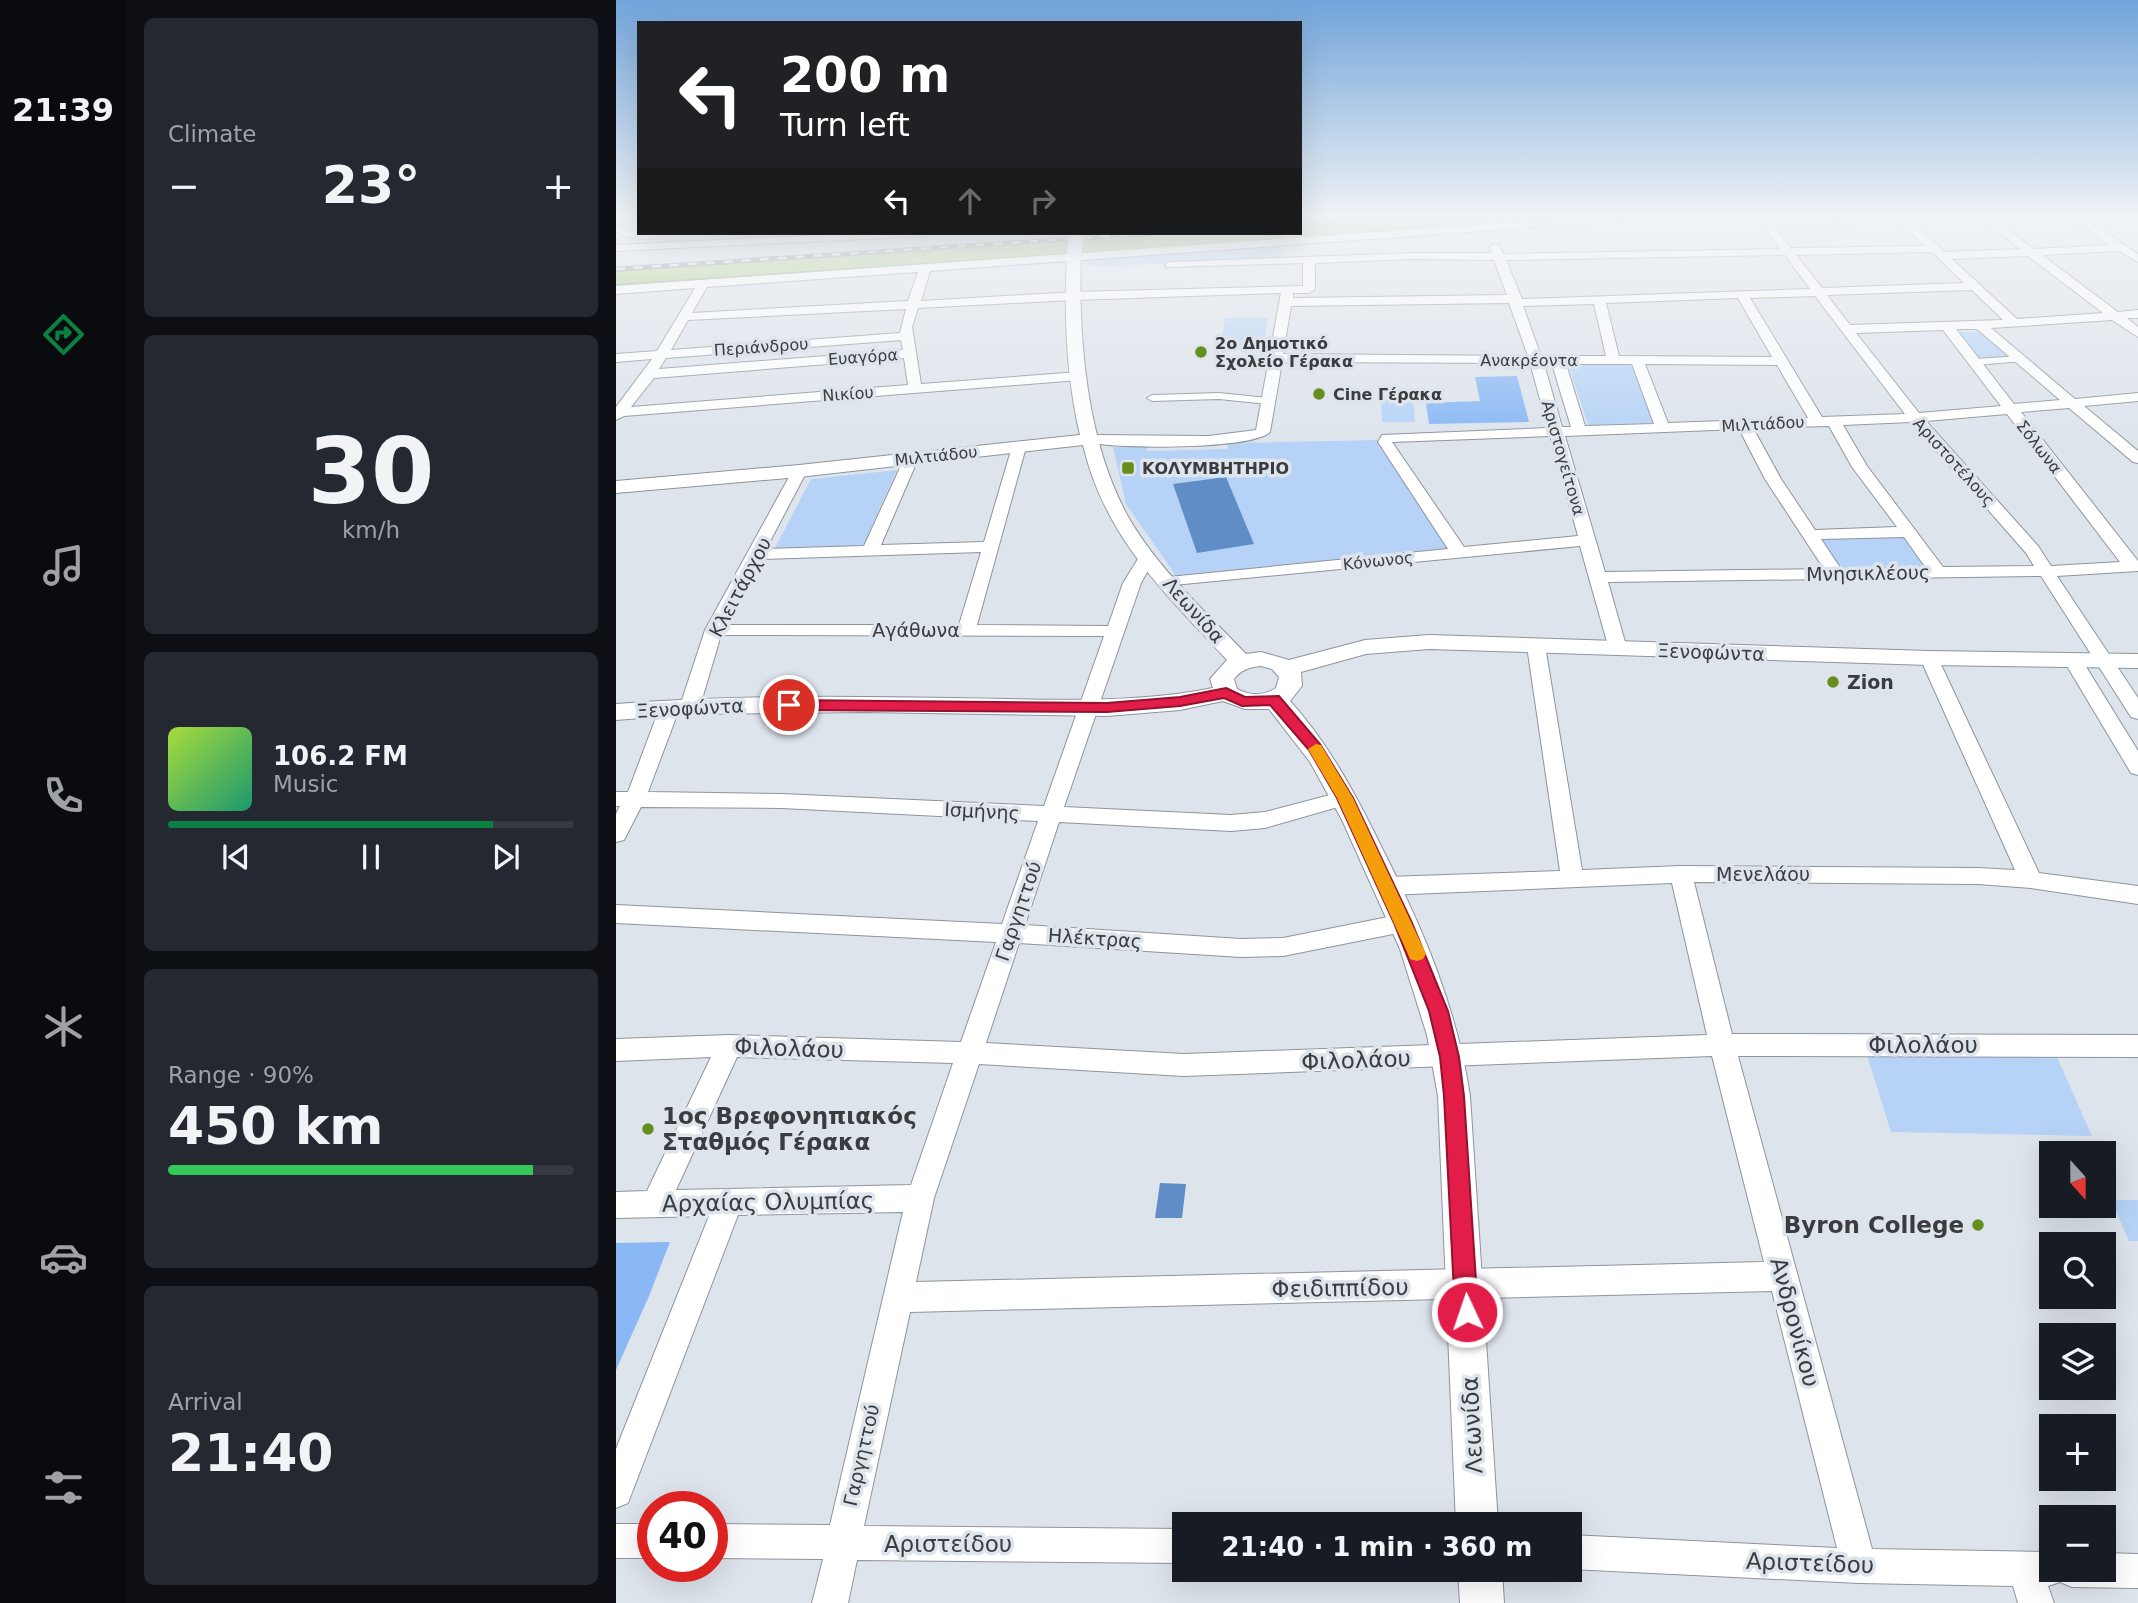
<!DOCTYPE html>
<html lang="en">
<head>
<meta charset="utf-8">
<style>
	body { margin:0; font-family:"DejaVu Sans",sans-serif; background:#242831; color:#f1f3f6; height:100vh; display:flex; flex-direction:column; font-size:26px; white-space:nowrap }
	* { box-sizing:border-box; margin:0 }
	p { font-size:23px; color:#9ea1a6 }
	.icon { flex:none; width:38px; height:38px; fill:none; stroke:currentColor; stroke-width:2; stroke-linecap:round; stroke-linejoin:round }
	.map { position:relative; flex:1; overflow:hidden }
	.side { display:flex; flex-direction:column; gap:18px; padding:18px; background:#0d0f14; width:490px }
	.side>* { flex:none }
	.guide { position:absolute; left:21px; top:21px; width:665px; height:214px; border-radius:0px; box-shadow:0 7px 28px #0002; background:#202124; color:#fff; overflow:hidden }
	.needle { width:46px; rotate:159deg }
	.fabs { position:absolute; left:1423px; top:1141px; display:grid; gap:14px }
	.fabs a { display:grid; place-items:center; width:77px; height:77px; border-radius:0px; background:#171b24; box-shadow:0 7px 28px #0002; font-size:35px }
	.speed { position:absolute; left:21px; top:1491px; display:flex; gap:14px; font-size:35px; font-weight:700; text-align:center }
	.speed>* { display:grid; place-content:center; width:91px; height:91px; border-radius:50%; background:#171b24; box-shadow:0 7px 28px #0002; line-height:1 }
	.speed .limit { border:10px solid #d22; background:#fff; color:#111 }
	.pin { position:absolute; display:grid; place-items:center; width:60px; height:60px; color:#fff; margin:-30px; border:4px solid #fff; border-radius:50%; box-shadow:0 2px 7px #0007 }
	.me { position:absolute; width:77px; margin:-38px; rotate:357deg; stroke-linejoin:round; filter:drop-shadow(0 0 5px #0008) }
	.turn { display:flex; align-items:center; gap:24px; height:147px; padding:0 28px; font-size:32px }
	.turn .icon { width:91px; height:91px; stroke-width:2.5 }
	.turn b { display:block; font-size:49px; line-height:60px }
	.lanes { display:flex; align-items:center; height:66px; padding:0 28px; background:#0003; justify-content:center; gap:35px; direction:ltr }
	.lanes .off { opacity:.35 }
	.big { font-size:52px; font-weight:600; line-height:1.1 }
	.side .tile { flex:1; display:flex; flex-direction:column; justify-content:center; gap:10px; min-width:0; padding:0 24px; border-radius:10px; background:#242831 }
	.side .dial { align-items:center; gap:0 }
	.dial b { font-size:91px; line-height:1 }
	.song { display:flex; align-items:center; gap:21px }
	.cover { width:84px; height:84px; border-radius:10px; background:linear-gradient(135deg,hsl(80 70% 55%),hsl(160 70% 35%)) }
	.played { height:7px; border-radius:4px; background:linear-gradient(90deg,#0b8043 80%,#363941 80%) }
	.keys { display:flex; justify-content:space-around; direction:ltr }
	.heat { display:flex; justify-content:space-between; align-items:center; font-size:38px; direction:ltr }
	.charge { height:10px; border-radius:5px; background:linear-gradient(90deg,#34c759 90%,#363941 0) }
	.trip { position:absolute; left:556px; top:1512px; width:410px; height:70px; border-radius:0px; background:#171b24; box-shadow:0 7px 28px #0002; font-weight:600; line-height:70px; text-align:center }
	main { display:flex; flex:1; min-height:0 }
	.tab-bar { display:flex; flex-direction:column; width:126px; justify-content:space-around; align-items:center; background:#090b0e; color:#9ea1a6 }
	.tab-bar .icon { width:49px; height:49px }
	.tab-bar .on { color:#0b8043 }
	.tab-bar b { font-size:32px; color:#f1f3f6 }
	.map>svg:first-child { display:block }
	.green { fill:#b6d3f7 }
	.water { fill:#608dc6 }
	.building { fill:#89b8f4 }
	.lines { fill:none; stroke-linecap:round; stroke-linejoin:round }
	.pedestrian-casing { stroke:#8e949b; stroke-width:2 }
	.minor-casing { stroke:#8e949b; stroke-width:2 }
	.tertiary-casing { stroke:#8e949b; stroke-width:2 }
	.motorway-casing { stroke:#7f9762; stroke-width:2 }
	.pedestrian { fill:#fff; fill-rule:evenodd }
	.minor { fill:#fff; fill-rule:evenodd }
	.tertiary { fill:#fff; fill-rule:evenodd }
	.motorway { fill:#a4c875; fill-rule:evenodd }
	.rail-casing { stroke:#7a7e83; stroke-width:4.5 }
	.rail { stroke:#dee4ec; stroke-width:2.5; stroke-dasharray:9; stroke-linecap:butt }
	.tertiary-bridge-casing { stroke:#8e949b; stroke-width:16; stroke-linecap:butt }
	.tertiary-bridge { stroke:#fff; stroke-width:15 }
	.route { fill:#e11d48; stroke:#92132f; stroke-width:2 }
	.slow { fill:#f59e0b }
	.poi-dot { fill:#658e1b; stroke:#dee4ec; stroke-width:2.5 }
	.labels { text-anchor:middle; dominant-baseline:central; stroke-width:7; stroke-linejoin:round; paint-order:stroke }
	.far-poi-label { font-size:16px; font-weight:bold; fill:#3a3c3f; stroke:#dee4ec; text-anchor:start }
	.far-street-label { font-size:16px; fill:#3a3c3f; stroke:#dee4ec }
	.street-label { font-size:19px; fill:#3a3c3f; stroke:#dee4ec }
	.poi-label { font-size:19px; font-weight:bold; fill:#3a3c3f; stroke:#dee4ec; text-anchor:start }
	.near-street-label { font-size:23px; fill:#3a3c3f; stroke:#dee4ec }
	.near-poi-label { font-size:23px; font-weight:bold; fill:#3a3c3f; stroke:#dee4ec; text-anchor:start }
</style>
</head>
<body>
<main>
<nav class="tab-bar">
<b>21:39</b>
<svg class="icon on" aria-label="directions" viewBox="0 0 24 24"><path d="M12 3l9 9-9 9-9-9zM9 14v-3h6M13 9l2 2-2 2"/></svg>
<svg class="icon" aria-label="music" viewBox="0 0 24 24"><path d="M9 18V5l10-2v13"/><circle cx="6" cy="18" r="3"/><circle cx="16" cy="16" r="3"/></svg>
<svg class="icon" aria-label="phone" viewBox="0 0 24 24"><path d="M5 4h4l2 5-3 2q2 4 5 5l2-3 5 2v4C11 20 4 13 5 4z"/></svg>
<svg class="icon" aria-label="climate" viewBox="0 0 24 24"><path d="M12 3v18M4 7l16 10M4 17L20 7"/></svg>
<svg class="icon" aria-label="car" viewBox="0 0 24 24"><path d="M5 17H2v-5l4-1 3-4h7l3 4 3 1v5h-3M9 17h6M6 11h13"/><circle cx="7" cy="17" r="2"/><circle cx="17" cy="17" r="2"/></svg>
<svg class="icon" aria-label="filters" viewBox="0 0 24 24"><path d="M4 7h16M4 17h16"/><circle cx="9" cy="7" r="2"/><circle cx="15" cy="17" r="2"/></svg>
</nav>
<section class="side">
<div class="tile"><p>Climate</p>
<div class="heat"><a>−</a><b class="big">23°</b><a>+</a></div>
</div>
<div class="tile dial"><b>30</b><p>km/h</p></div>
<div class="tile">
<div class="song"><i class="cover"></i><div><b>106.2 FM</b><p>Music</p></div></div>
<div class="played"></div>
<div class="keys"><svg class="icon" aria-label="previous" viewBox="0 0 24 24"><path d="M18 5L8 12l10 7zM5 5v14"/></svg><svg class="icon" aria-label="pause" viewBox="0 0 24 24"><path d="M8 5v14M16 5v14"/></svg><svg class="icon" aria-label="next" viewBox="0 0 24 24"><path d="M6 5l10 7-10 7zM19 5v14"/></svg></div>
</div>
<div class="tile"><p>Range · 90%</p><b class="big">450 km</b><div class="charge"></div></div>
<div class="tile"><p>Arrival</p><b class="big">21:40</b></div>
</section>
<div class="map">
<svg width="1522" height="1603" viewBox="0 0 1522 1603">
	<rect width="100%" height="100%" fill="#dee4ec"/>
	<g class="green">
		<polygon points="665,246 665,260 472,266 470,263 479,260"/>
		<polygon points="609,318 652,318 648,346 604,346"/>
		<polygon points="1364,331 1396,358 1364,360 1343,332"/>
		<polygon points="956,364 1015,364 1037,423 972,425 953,367"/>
		<polygon points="765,396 797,396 799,422 766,422"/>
		<polygon points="764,440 838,551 563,580 510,504 497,447 530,445 531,451 611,449 612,443"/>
		<polygon points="281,470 247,546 158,550 195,479"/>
		<polygon points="1288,536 1309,567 1224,568 1204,539"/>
		<polygon points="1251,1055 1441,1057 1476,1136 1275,1132"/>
		<polygon points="1495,1200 1522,1200 1522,1241 1513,1241"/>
	</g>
	<g class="water">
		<polygon points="610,477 638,544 581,553 557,484"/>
		<polygon points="544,1183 570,1184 566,1218 539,1218"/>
	</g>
	<g class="building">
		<polygon points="901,376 913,422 813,424 810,403 864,401 859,377"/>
		<polygon points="54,1242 33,1296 0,1370 0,1243"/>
	</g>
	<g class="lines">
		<g class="pedestrian-casing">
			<g id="pedestrian">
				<polygon points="1405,356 1410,359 1408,361 1359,365 1354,362 1359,359"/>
				<polygon points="603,393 652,398 657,401 652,404 603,399 536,401 531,398 536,395"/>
			</g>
		</g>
		<g class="minor-casing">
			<g id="minor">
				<path d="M 958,218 L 1008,218 L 1003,221 L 314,271 L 305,301 L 458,292 L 687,286 L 687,263 L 550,267 L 550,263 L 554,262 L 797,253 L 876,253 L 873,247 L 879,244 L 883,245 L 887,254 L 1164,249 L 1141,218 L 1292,218 L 1329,252 L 1404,249 L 1365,218 L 1377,218 L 1418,249 L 1494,245 L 1456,218 L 1468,218 L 1522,254 L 1522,262 L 1503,251 L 1426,255 L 1502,312 L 1522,310 L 1522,318 L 1511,318 L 1522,327 L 1522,337 L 1496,320 L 1375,328 L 1459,399 L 1522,393 L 1522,401 L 1468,406 L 1522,451 L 1522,463 L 1517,462 L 1453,408 L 1405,412 L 1522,561 L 1522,571 L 1441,576 L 1522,698 L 1522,719 L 1515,717 L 1425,576 L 992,582 L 1011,649 L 1002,655 L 993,649 L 964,546 L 547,586 L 544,582 L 547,578 L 553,577 L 832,549 L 762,442 L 766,435 L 932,428 L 914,363 L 666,362 L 654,432 C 636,450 498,449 471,442 L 469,439 L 471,436 L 476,435 L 593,436 L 640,430 L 665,293 L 458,300 L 302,308 L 296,327 L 305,384 L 463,372 L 470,376 L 463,380 L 8,416 L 0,420 L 0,407 L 36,359 L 0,362 L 0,354 L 41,351 L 79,288 L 0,294 L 0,286 ZM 1284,222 L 1309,246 L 1175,248 L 1157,225 ZM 1316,252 L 1348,283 L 1206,288 L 1180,255 ZM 1169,255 L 1194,289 L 906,299 L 890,260 ZM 1412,256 L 1487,313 L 1401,319 L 1336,259 ZM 797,259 L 878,260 L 891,295 L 677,298 L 677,293 L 693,293 L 699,289 L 699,263 ZM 302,272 L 292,301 L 76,313 L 91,287 ZM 1356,290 L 1387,320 L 1234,325 L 1211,295 ZM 1199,296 L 1289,414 L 1206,417 L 1134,298 ZM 1122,298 L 1156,357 L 1003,356 L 990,303 ZM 893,303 L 912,356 L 667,354 L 675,306 ZM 978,304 L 990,356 L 925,356 L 907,306 ZM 290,309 L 284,333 L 55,350 L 72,320 ZM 1340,329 L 1361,329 L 1444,400 L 1398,404 ZM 1327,330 L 1385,406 L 1303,413 L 1240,333 ZM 285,340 L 287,350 L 43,369 L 50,358 ZM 288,358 L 292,385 L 15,407 L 38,378 ZM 928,364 L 936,364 L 955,427 L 946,427 ZM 950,364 L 1016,364 L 1038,424 L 969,426 ZM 1029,364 L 1161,365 L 1192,418 L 1052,423 ZM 1391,414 L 1504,562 L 1435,566 L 1422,546 L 1310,421 ZM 1295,422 L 1410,553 L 1418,566 L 1327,567 L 1251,466 L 1227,425 ZM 1213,426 L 1236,467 L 1281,527 L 1199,530 L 1165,479 L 1137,428 ZM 1123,429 L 1149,479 L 1208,569 L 989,572 L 949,436 ZM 934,436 L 962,536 L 848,547 L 776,442 ZM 1288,537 L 1310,568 L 1225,569 L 1205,539 Z"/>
				<path d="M 0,224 L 15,231 L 39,233 L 44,236 C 33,243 12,238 0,231 Z"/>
				<polygon points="248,233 316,233 311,236 0,251 0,245"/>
				<path d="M 403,443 L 410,447 L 361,625 L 492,626 L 507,583 L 525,554 L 537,554 L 539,558 L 525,583 L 448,807 L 615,815 L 649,812 L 729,791 L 736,793 L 739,798 L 736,803 L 649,828 L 615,831 L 443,822 L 409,925 L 625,939 L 667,938 L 787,914 L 795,917 L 799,923 L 795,929 L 787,932 L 667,956 L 625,957 L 403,943 L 370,1043 L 568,1054 L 1091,1035 L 1056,883 L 771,895 L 763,892 L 760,886 L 763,880 L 771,877 L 944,871 L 911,646 L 920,640 L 929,646 L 966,870 L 1065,866 L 1362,868 L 1399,870 L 1304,658 L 1313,652 L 1320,654 L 1423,873 L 1522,886 L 1522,904 L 1415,888 L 1362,884 L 1078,882 L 1116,1034 L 1522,1035 L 1522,1057 L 1122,1056 L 1256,1549 L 1435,1552 L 1435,1570 L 1488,1570 L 1488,1553 L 1522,1554 L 1522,1588 L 1456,1587 L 1444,1582 L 1432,1586 L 1438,1603 L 1402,1603 L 1397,1586 L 1243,1583 L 954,1569 L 954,1535 L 1221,1548 L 1156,1291 L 294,1312 L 248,1526 L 569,1529 L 569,1563 L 241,1560 L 232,1603 L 196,1603 L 207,1559 L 96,1558 L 96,1524 L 214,1525 L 287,1212 L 122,1215 L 12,1503 L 0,1508 L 0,1449 L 93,1216 L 0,1218 L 0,1192 L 31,1191 L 95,1057 L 0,1061 L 0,1039 L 113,1035 L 345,1042 L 380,942 L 0,923 L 0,905 L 386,924 L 422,821 L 166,808 L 25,807 L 8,840 L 0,842 L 0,814 L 4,806 L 0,806 L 0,792 L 12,792 L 44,707 L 47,703 L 61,703 L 64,707 L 32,792 L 166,794 L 428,806 L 488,636 L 105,635 L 84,706 L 81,710 L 67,710 L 64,706 L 89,630 L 178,468 L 188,468 L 191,471 L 150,549 L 248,546 L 288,459 L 295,455 L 302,459 L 265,545 L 368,542 L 396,447 ZM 365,552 L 343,625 L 110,625 L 144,559 ZM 1096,1056 L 1148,1262 L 300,1282 L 318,1198 L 363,1064 L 568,1076 ZM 121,1057 L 337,1063 L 295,1185 L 60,1190 Z"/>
				<polygon points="1457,655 1464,657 1522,751 1522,775 1515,773 1448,661"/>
				<rect x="0" y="1524" width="37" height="34"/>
			</g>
		</g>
		<g class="tertiary-casing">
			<g id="tertiary">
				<path d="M 458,251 L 465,255 C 462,341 471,445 514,520 C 544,571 590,612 630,654 L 645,652 L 673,660 L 749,640 L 813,635 L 1313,651 L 1522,654 L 1522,668 L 1313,665 L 813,649 L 750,654 L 685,672 L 686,686 L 674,701 C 714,745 741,797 767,850 C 807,929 841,1008 854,1096 L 882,1524 L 840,1524 L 822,1096 L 811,1035 L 784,949 L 726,820 L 694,762 L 653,709 L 629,709 L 607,701 L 564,710 L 491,716 L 248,712 L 74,714 L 0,720 L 0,704 C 112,695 224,696 336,698 C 423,699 511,705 597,688 L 594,679 L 611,660 C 549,593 489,538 467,445 L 183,477 L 0,493 L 0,481 L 183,465 L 464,435 C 450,376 448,315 451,255 ZM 645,666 L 656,669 L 663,677 L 660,688 C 648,696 634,696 621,689 L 618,679 C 625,670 633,667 645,666 Z"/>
				<polygon points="842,1570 886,1570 888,1603 844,1603"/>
			</g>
		</g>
		<g class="motorway-casing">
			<g id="motorway">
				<polygon points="781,218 873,218 863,224 684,237 675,233 684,233 684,225"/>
				<polygon points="573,233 668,233 665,237 658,239 0,284 0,272"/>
			</g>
		</g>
		<use href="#pedestrian" class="pedestrian"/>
		<use href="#minor" class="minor"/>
		<use href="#tertiary" class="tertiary"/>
		<use href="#motorway" class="motorway"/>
		<g class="rail-casing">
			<g id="rail">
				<polyline points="684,223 751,218"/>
				<polyline points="0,269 542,233"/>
			</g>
		</g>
		<use href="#rail" class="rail"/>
		<g class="tertiary-bridge-casing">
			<polyline id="tertiary-bridge" points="458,255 461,233"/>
		</g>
		<use href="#tertiary-bridge" class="tertiary-bridge"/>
	</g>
	<linearGradient id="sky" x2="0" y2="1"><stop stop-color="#71a4da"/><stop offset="0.49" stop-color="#f0f3f6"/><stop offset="1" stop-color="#f0f3f6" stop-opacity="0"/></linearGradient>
	<rect width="1522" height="442" fill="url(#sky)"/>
	<polygon class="route" points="610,688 629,697 663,696 704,744 737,798 796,923 832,1011 843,1057 848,1096 862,1312 859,1320 851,1323 843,1320 839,1312 828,1096 824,1057 813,1011 778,923 721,798 693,750 654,705 626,706 608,698 564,706 491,712 173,710 166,705 173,700 491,703 564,697"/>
	<polygon class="slow" points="700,744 705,745 737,798 810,954 807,959 801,961 794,959 792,954 721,798 692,749"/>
	<g class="poi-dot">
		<circle cx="585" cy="352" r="7"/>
		<circle cx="703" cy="394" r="7"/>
		<rect x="505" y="461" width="14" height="14" rx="3.5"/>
		<circle cx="1217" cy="682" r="7"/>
		<circle cx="32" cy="1129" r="7"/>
		<circle cx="1362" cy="1225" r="7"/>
	</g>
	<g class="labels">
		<g class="far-poi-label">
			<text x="599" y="343">2ο Δημοτικό<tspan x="599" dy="18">Σχολείο Γέρακα</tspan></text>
			<text x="717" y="394">Cine Γέρακα</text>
			<text x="526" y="468">ΚΟΛΥΜΒΗΤΗΡΙΟ</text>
		</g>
		<g class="far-street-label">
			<text transform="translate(145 347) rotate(-4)">Περιάνδρου</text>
			<text transform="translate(247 357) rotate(-4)">Ευαγόρα</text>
			<text x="913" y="360">Ανακρέοντα</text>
			<text transform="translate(232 394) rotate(-4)">Νικίου</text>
			<text transform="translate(1147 424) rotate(-3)">Μιλτιάδου</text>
			<text transform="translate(1423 447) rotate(52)">Σόλωνα</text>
			<text transform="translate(320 456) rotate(-6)">Μιλτιάδου</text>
			<text transform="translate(947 458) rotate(74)">Αριστογείτονα</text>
			<text transform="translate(1338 462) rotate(48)">Αριστοτέλους</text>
			<text transform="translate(762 561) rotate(-6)">Κόνωνος</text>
		</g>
		<g class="street-label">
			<text transform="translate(1252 573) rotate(-1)">Μνησικλέους</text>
			<text transform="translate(124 587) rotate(-62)">Κλειτάρχου</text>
			<text transform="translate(578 610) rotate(48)">Λεωνίδα</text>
			<text x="300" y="630">Αγάθωνα</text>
			<text transform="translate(1095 652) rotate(2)">Ξενοφώντα</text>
			<text transform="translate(74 708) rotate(-3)">Ξενοφώντα</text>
			<text transform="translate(366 811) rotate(3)">Ισμήνης</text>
			<text x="1147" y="874">Μενελάου</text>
			<text transform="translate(402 911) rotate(-71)">Γαργηττού</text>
			<text transform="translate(479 938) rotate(4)">Ηλέκτρας</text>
			<text transform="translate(245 1455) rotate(-77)">Γαργηττού</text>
		</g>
		<g class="poi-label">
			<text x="1231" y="682">Zion</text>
		</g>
		<g class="near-street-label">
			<text x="1307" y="1045">Φιλολάου</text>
			<text transform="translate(173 1048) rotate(2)">Φιλολάου</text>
			<text transform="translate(740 1060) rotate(-2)">Φιλολάου</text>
			<text transform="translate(152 1202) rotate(-1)">Αρχαίας Ολυμπίας</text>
			<text transform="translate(724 1288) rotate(-1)">Φειδιππίδου</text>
			<text transform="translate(1179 1322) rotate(75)">Ανδρονίκου</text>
			<text transform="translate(856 1425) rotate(-93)">Λεωνίδα</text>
			<text x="332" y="1544">Αριστείδου</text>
			<text transform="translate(1194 1563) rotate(2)">Αριστείδου</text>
		</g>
		<g class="near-poi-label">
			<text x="46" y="1116">1ος Βρεφονηπιακός<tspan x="46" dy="26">Σταθμός Γέρακα</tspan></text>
			<text x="1348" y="1225" text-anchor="end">Byron College</text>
		</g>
	</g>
</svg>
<div class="fabs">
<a><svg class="needle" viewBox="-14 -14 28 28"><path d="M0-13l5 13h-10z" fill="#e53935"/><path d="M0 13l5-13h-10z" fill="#9ea1a6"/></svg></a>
<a><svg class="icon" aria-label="search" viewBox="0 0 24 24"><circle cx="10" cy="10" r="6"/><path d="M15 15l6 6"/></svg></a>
<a><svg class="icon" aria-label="layers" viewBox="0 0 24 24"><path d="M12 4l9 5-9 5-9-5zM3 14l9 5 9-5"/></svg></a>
<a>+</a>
<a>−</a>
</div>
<div class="speed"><div class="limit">40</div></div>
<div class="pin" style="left:173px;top:705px;background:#d93025"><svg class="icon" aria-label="arrive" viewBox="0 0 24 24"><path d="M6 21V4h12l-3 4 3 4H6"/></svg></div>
<svg class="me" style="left:851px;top:1312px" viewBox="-20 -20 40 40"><circle r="17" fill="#e11d48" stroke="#fff" stroke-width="3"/><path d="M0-11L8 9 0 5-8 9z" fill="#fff"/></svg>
<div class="trip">21:40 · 1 min · 360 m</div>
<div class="guide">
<div class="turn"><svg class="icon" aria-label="left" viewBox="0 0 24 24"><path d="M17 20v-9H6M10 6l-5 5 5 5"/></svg><div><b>200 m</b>Turn left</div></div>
<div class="lanes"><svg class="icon" aria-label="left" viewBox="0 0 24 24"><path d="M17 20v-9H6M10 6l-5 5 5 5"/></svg><svg class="icon off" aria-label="ahead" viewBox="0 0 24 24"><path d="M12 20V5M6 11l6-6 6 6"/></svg><svg class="icon off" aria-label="right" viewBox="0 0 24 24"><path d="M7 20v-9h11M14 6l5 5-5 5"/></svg></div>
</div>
</div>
</main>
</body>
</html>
